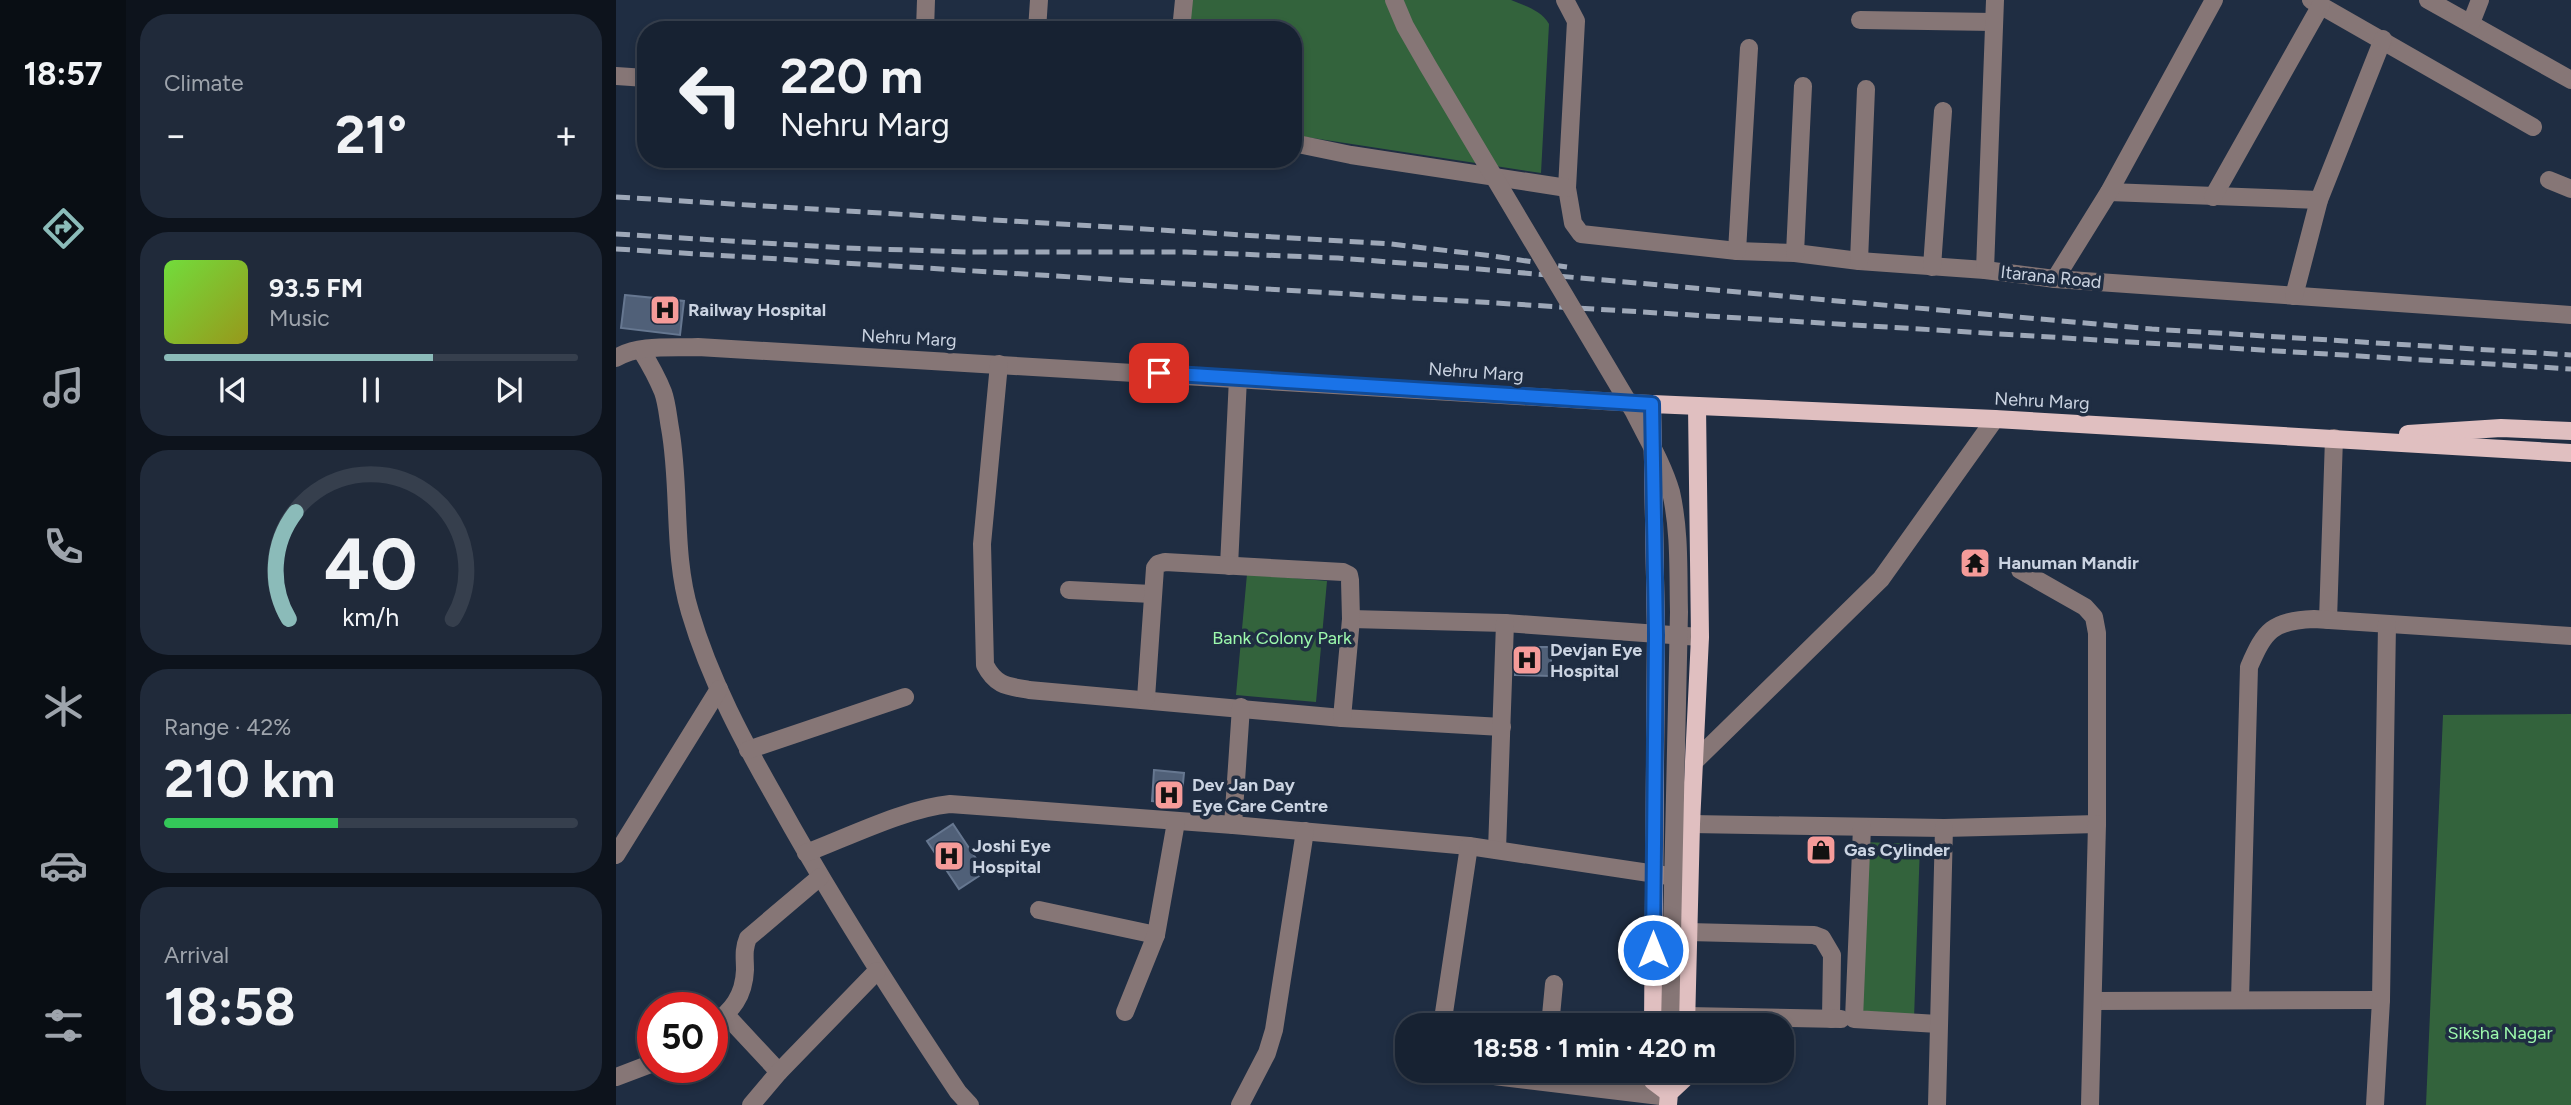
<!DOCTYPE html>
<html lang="en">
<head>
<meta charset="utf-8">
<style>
	body { margin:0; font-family:Figtree,sans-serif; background:#202a3a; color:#f1f3f6; height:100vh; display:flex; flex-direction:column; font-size:26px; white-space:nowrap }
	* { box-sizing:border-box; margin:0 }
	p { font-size:23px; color:#9ea4ac }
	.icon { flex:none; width:38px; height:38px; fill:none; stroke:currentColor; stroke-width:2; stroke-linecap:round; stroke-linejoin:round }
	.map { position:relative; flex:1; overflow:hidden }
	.sheet { display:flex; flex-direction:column; gap:14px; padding:14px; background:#0d131c; width:490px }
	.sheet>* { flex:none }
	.top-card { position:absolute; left:21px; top:21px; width:665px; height:147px; border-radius:28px; box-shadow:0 4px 10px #0003,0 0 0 2px #363f4d; background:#172232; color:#f1f3f6; overflow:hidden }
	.speed { position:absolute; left:21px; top:992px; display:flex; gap:14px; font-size:35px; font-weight:700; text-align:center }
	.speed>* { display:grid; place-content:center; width:91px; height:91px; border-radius:50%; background:#172232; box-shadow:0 4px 10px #0003,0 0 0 2px #363f4d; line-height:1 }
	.speed .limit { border:10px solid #d22; background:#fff; color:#111 }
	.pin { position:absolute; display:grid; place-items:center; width:60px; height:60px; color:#fff; margin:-30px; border-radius:14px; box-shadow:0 4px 10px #0006 }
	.me { position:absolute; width:77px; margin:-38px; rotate:0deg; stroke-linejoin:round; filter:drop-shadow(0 0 5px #0008) }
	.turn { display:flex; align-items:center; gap:24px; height:147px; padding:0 28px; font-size:32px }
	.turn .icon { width:91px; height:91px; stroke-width:2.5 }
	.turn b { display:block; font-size:49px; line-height:60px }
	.big { font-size:52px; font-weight:700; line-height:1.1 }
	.sheet .card { flex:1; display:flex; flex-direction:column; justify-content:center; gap:10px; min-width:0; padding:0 24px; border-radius:28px; background:#202a3a }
	.sheet .dial { align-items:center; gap:0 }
	.dial svg { height:182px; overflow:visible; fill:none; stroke:#363f4d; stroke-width:7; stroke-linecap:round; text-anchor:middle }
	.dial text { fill:#f1f3f6; stroke:none }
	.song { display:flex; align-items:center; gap:21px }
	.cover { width:84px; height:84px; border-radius:10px; background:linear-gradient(135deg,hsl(100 70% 55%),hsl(60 70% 35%)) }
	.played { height:7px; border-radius:4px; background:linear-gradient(90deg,#8bbbb9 65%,#363f4d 65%) }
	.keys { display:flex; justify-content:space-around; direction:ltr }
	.heat { display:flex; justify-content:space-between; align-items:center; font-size:38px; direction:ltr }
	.charge { height:10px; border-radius:5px; background:linear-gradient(90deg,#34c759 42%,#363f4d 0) }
	.trip { position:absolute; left:779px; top:1013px; width:399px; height:70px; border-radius:28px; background:#172232; box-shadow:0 4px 10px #0003,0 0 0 2px #363f4d; font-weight:700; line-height:70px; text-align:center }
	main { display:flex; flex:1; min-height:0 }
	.dock { display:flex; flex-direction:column; width:126px; justify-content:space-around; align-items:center; background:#090e14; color:#9ea4ac }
	.dock .icon { width:49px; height:49px }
	.dock .current { color:#8bbbb9 }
	.dock b { font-size:32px; color:#f1f3f6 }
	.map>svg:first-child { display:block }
	.green { fill:#33633c }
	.building { fill:#506078; stroke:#667790; stroke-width:2 }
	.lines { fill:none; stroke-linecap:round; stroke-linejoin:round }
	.minor { stroke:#867676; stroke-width:18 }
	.major { stroke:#e0bfc0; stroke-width:18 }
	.rail { stroke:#9ea8b8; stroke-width:5; stroke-dasharray:14 7; stroke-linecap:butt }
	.minor-bridge { stroke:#867676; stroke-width:18 }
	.route-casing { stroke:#114b97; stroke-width:18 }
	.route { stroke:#1a73e8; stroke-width:12 }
	.labels { text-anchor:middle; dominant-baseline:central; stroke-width:7; stroke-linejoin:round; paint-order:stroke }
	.street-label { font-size:18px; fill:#cbd4e2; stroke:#1f2d42 }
	.poi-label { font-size:18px; font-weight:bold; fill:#cbd4e2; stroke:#1f2d42; text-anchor:start }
	.park-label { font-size:18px; fill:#9df9ad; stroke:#1f2d42 }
</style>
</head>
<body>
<main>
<nav class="dock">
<b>18:57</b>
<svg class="icon current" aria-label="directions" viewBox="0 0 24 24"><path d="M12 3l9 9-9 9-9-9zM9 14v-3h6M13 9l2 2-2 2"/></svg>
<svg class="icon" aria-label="music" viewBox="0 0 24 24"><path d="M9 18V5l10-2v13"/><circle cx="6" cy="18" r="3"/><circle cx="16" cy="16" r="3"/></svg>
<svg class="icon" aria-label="phone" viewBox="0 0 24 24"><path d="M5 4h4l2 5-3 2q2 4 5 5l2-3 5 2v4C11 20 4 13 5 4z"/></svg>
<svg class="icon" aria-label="climate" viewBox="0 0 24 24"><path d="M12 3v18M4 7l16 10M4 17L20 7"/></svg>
<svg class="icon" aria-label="car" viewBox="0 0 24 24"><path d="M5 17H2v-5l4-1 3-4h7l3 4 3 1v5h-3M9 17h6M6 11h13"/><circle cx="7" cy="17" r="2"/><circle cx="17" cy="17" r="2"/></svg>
<svg class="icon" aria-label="filters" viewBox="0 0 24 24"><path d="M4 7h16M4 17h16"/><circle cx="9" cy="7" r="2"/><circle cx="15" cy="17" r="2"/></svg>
</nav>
<section class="sheet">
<div class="card"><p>Climate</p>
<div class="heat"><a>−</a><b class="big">21°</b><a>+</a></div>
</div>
<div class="card">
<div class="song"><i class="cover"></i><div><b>93.5 FM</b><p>Music</p></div></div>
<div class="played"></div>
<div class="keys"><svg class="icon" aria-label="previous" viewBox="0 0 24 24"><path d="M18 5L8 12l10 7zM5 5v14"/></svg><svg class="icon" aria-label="pause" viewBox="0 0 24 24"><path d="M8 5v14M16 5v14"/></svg><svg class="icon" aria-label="next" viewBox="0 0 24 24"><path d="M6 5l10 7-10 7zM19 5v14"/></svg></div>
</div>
<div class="card dial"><svg viewBox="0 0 100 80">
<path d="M14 69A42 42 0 1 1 86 69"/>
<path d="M14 69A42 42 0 0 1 17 22" stroke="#8bbbb9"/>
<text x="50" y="56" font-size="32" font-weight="700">40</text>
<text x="50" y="72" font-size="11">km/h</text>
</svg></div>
<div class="card"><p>Range · 42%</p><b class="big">210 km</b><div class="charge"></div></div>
<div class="card"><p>Arrival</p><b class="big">18:58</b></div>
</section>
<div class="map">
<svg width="1955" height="1105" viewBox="0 0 1955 1105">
	<rect width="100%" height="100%" fill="#1f2d42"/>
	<g class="green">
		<path d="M 575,0 L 895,0 C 909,6 925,10 933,24 L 925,173 L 677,135 L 677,30 L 573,30 Z"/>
		<polygon points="631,574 711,581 700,702 620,695"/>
		<polygon points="1955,714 1955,1105 1810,1105 1827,715"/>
		<polygon points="1246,842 1304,844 1298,1019 1240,1017"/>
	</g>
	<g class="building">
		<polygon points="9,295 68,301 64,335 5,328"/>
		<polygon points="900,647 935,647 935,676 899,675"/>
		<polygon points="538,770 568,773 565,804 536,801"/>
		<polygon points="337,824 369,872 343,889 311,841"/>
	</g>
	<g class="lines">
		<g class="minor">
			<polyline points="949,0 960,21 951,188 957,223 965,234 1121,251 1179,253 1243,261 1369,270 1439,279 1955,315"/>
			<polyline points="1695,0 1917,127"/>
			<polyline points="1812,0 1955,80"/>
			<polyline points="1244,20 1378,22"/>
			<polyline points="1855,23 1864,0"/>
			<polyline points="309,30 310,0"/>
			<polyline points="421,30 423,0"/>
			<polyline points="565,30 568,0"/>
			<polyline points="0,76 30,78"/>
			<polyline points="677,143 735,155 951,188"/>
			<polyline points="1933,180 1955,189"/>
			<polyline points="1493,192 1703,200"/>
			<polyline points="1597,197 1705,5"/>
			<polyline points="1121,251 1133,48"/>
			<polyline points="1179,253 1187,86"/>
			<polyline points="1243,261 1250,89"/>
			<polyline points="1316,267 1327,111"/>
			<polyline points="1369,270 1379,0"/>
			<polyline points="1439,279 1493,192 1598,0"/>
			<polyline points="1678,296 1703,200 1767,39"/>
			<path d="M 25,350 C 33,363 41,377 47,392 C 51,403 52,417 54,428 C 65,489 56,553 74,612 C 94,680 128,743 163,804 C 218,903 279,998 342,1092 L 354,1105"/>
			<path d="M 0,358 C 22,344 57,348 82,347 L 1036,404"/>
			<path d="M 383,364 L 366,544 L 369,665 C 380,686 391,686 413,690 L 726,718 L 886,727"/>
			<polyline points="613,566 622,378"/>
			<polyline points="453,590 536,594"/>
			<polyline points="735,619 889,623 1084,637"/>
			<polyline points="1712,620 1718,438"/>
			<polyline points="530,698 539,568 542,564 549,562 727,572 733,575 734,580 735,619 726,718"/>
			<polyline points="132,750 289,697"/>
			<polyline points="1079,761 1265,579 1379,419"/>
			<polyline points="1075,824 1328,828 1481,824 1481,633 1478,617 1469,607 1404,570"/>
			<polyline points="617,825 625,707"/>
			<polyline points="1246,827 1238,1019 1322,1024"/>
			<polyline points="881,850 889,623"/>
			<path d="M 190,853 C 232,837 291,808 334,804 L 617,825 L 853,846 L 1053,876"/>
			<polyline points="0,855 103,689"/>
			<polyline points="423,910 540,935"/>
			<polyline points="1072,932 1198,935 1206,938 1216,955 1215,1019"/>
			<path d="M 1624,1000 L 1633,667 C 1649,630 1656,621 1698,619 L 1955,636"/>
			<polyline points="1477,1001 1765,1000"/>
			<polyline points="509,1012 540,935 560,822"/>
			<polyline points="110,1015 163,1072"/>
			<polyline points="1071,1016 1225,1019"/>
			<path d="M 96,1025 C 116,1011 128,996 129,970 C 129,958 127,950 132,938 L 204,877"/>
			<polyline points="826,1026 853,846"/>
			<polyline points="934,1026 938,984"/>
			<polyline points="837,1071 1052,1097"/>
			<polyline points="0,1077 37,1063"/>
			<polyline points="1053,1093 1053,1071"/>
			<polyline points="135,1105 163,1072 261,971"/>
			<polyline points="624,1105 651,1053 658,1030 689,831"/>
			<polyline points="1321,1105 1328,828"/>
			<polyline points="1474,1105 1481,824"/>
			<polyline points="1759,1105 1765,1000 1771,624"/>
		</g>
		<g class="major">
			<polyline points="1792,434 1885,428 1955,431"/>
			<polyline points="1037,1026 1040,635 1036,404 1379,419 1955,453"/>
			<polyline points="1070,1026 1075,824 1084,637 1081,406"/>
			<polyline points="1037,1071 1037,1081 1053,1093"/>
			<polyline points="1052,1105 1053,1093 1069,1078 1069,1071"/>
		</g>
		<g class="rail">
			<polyline points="0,197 775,244 877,256 951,267"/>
			<polyline points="0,234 230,248 352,252 570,252 722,258 875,270 1536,329 1955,355"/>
			<polyline points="0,249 1955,369"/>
		</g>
		<path class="minor-bridge" d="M 778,0 L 789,26 L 812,66 L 1018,412 C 1031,438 1047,464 1055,492 C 1064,532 1062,572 1063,612 L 1054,1026"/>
	</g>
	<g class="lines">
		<g class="route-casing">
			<polyline id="route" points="543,373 1036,404 1040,635 1037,950"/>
		</g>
		<use href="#route" class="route"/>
	</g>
	<defs>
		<g id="hospital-square" transform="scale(1.575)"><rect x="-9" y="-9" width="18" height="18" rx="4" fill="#f59b99" stroke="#1f2d42"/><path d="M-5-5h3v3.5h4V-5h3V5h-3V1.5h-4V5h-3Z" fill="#111"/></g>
		<g id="temple-square" transform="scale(1.575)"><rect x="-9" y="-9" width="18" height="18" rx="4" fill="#f59b99" stroke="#1f2d42"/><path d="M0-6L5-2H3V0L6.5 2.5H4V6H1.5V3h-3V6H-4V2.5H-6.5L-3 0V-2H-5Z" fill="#111"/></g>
		<g id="shop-square" transform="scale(1.575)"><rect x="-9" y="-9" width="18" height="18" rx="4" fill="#f59b99" stroke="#1f2d42"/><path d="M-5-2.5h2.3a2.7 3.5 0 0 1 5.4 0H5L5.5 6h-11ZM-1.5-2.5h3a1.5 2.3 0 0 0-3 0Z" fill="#111"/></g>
	</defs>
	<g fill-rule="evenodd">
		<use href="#hospital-square" x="49" y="310"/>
		<use href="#temple-square" x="1359" y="563"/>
		<use href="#hospital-square" x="911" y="660"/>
		<use href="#hospital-square" x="553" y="795"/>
		<use href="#shop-square" x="1205" y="850"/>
		<use href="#hospital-square" x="333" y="856"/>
	</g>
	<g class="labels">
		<g class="street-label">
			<text transform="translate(1435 277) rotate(6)">Itarana Road</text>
			<text transform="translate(293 338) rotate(3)">Nehru Marg</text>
			<text transform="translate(860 372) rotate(4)">Nehru Marg</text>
			<text transform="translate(1426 401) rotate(3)">Nehru Marg</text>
		</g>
		<g class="poi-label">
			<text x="72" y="310">Railway Hospital</text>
			<text x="1382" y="563">Hanuman Mandir</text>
			<text x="934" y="650">Devjan Eye<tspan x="934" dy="21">Hospital</tspan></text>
			<text x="576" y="785">Dev Jan Day<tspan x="576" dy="21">Eye Care Centre</tspan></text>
			<text x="356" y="846">Joshi Eye<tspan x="356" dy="21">Hospital</tspan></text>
			<text x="1228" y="850">Gas Cylinder</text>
		</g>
		<g class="park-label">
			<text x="666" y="638">Bank Colony Park</text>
			<text x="1884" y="1033">Siksha Nagar</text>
		</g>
	</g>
</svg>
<div class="speed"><div class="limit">50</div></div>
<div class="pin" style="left:543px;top:373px;background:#d93025"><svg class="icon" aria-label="arrive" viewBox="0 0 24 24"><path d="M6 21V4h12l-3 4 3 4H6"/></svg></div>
<svg class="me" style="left:1037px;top:950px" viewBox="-20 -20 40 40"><circle r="17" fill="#1a73e8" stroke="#fff" stroke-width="3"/><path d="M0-11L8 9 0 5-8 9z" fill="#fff"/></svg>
<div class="trip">18:58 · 1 min · 420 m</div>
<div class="top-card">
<div class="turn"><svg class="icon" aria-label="left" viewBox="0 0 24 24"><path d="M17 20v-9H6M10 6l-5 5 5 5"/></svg><div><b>220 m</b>Nehru Marg</div></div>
</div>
</div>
</main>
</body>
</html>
